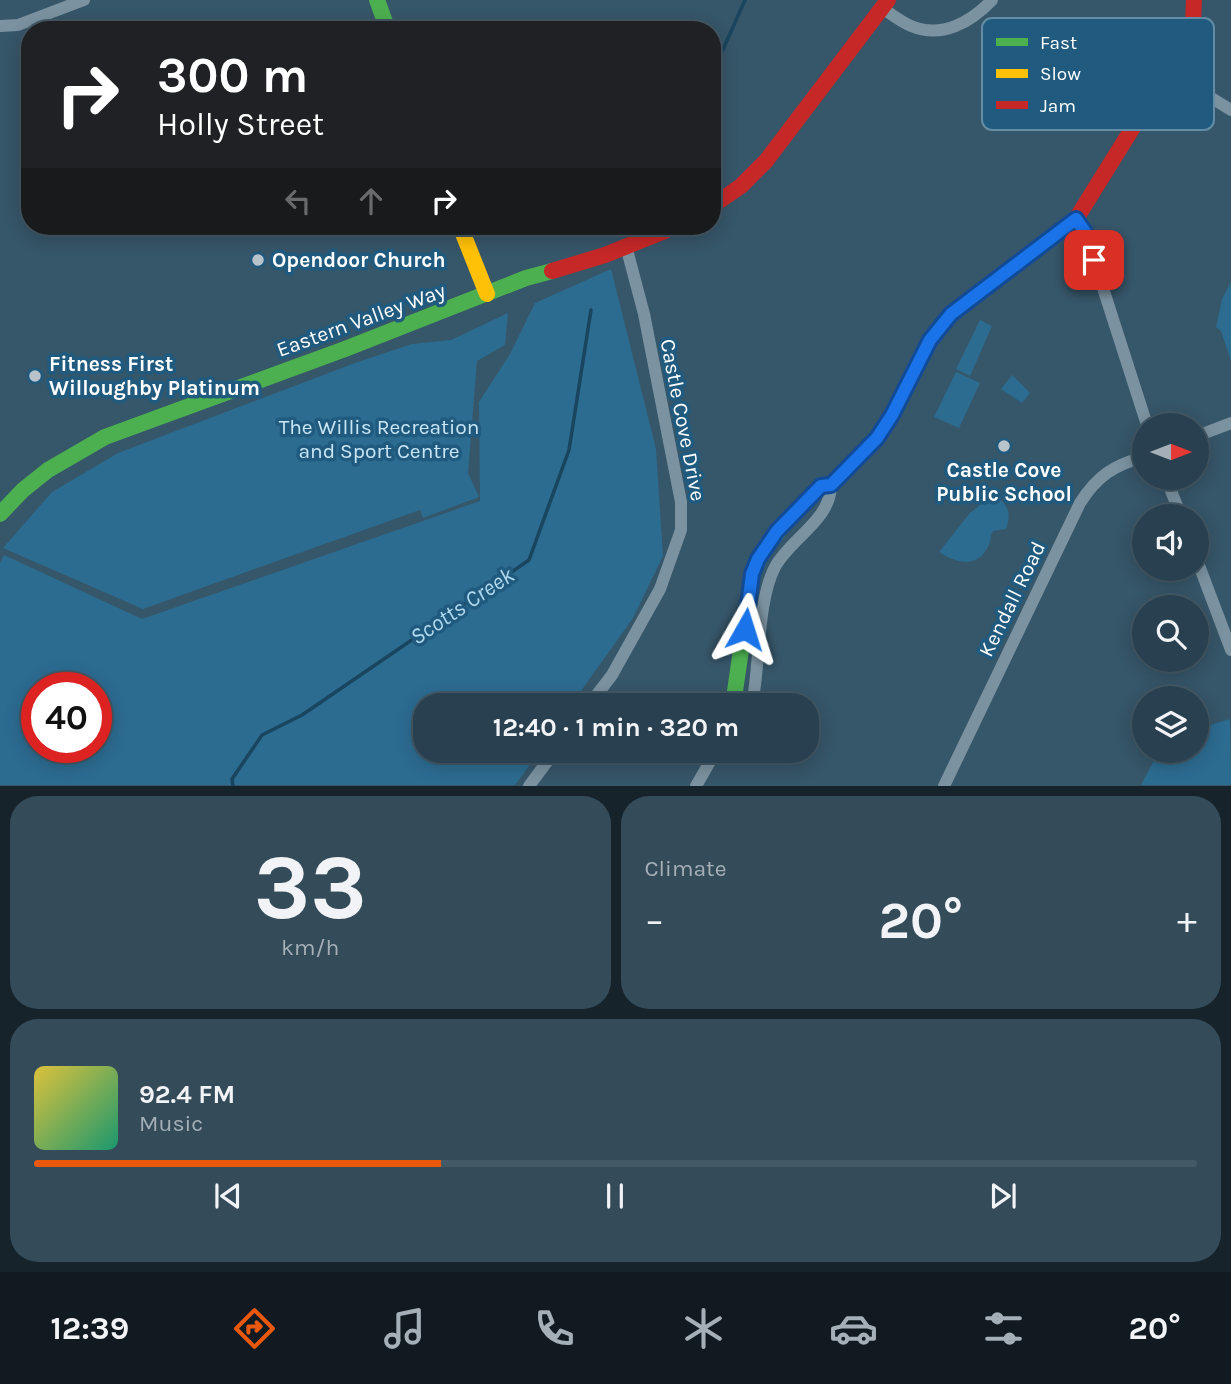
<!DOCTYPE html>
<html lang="en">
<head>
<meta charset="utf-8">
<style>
	body { margin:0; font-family:Karla,sans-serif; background:#344b59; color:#f1f3f6; height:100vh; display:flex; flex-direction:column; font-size:26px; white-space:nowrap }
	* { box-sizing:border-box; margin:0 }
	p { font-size:23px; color:#a5afb7 }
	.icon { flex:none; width:38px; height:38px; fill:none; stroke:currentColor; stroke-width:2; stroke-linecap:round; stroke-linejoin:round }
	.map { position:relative; height:786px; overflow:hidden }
	.sheet { display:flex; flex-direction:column; gap:10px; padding:10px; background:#16232b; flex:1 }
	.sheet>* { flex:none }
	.hud { position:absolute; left:21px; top:21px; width:700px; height:214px; border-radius:28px; box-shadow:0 4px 18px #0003,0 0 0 2px #445966; background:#202124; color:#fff; overflow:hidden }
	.needle { width:46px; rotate:90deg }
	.controls { position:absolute; left:1132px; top:413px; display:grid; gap:14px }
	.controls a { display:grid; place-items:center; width:77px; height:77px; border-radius:50%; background:#28404f; box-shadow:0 4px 18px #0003,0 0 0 2px #445966; font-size:35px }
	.speed { position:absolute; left:21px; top:672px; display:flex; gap:14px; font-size:35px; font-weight:700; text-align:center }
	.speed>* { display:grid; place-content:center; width:91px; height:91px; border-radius:50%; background:#28404f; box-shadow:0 4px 18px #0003,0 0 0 2px #445966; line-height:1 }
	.speed .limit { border:10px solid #d22; background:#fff; color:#111 }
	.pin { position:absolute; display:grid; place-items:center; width:60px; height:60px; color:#fff; margin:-30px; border-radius:14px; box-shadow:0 4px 10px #0006 }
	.me { position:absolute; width:77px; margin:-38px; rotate:6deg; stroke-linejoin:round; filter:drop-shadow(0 0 5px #0008) }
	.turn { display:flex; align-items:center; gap:24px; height:147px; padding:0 21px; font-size:32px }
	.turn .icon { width:91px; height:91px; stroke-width:2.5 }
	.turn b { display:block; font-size:49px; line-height:60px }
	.lanes { display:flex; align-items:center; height:66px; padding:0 21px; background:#0003; justify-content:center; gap:35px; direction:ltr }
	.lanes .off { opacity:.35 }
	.big { font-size:52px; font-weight:700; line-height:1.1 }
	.sheet .card { flex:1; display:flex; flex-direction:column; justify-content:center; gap:10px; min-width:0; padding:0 24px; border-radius:28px; background:#344b59 }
	.sheet .dial { align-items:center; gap:0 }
	.dial b { font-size:91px; line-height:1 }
	.song { display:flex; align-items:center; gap:21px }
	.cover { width:84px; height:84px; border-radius:10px; background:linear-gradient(135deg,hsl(50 70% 55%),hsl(160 70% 35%)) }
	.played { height:7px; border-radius:4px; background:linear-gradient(90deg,#ea580c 35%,#445966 35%) }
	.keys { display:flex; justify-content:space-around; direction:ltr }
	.heat { display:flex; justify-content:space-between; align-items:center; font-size:38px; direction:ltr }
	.sheet .tiles { flex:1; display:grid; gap:10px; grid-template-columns:1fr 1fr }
	.card:last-child { grid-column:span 2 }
	.trip { position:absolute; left:413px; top:693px; width:406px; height:70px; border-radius:28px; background:#28404f; box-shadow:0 4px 18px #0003,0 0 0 2px #445966; font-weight:700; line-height:70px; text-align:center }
	.menu { display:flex; height:112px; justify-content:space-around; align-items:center; background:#101a20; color:#a5afb7 }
	.menu .icon { width:49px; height:49px }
	.menu .current { color:#ea580c }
	.menu b { font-size:32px; color:#f1f3f6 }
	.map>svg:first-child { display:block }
	.green { fill:#2c6c91; fill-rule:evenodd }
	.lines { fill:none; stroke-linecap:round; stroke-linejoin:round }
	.stream { stroke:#19455f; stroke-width:3.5 }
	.street { stroke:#7b92a0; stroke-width:12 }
	.fast { stroke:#4caf50; stroke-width:16 }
	.slow { stroke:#ffc107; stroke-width:16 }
	.jam { stroke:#c62828; stroke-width:16 }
	.route-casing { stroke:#114b97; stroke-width:18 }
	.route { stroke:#1a73e8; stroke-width:12 }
	.poi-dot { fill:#b9c4ca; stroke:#205b7f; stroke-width:2.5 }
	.labels { text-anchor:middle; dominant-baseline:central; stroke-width:7; stroke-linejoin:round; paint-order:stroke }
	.poi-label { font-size:21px; font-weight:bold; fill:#fff; stroke:#205b7f; text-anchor:start }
	.street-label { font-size:21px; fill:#fff; stroke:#205b7f }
	.park-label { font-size:21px; fill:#c9e6f6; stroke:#205b7f }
	.water-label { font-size:23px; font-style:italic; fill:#b0d9ef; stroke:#205b7f }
	.key { fill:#205b7f; stroke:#638ca5; stroke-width:2 }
	.key-label { font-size:19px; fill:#fff }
</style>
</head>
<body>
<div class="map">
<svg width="1231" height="786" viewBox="0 0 1231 786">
	<rect width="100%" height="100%" fill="#365669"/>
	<g class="green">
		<path d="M 611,269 L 656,449 L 663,556 L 633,618 L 571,705 L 425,705 L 425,751 L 540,751 L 515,785 L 0,785 L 0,563 L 4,555 L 142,619 L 480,501 L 479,402 L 510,354 L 535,303 ZM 37,688 L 96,688 L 96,747 L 37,747 Z"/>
		<polygon points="1231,282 1231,361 1221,331 1216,327 1222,299"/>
		<polygon points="508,313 505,345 477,361 468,473 479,497 423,518 420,510 143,609 3,548 52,492 118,453 355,363 412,344 451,340"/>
		<polygon points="980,320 992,326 970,376 956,369"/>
		<polygon points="956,372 980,383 959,428 934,417"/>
		<polygon points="1012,375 1030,393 1022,403 1001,389"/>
		<path d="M 993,495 C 1008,503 1012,513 1006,529 L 993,531 C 990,536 991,541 988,547 C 976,569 956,563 939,552 L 970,513 Z"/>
		<polygon points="1230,719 1231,785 1141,785 1159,751 1197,751 1197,729"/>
	</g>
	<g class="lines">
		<g class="stream">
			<polyline points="712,74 745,0"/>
			<polyline points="233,786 232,779 262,735 302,715 529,560 569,450 591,310"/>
		</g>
		<g class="street">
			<path d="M 882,8 C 891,14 901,22 911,26 C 942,39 971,22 992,0"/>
			<polyline points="0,26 18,25 84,0"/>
			<polyline points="1169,72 1231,110"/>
			<polyline points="1076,219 1085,232 1147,425"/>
			<polyline points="1197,436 1231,423"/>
			<polyline points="1166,478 1181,516"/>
			<polyline points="1197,560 1231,650"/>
			<polyline points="589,705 612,675 660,589 681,530 681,502 644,314 626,246"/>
			<path d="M 752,705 C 760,666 757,601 775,567 C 790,539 831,520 831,485"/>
			<polyline points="529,786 555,751"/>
			<polyline points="696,786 716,751"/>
			<path d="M 944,786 L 1080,503 C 1097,476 1114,465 1144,457"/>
		</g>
		<g class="fast">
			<polyline points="377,0 388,30"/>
			<polyline points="0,514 23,490 48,470 105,437 345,349 526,278 552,271"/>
			<path d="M 733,705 L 752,574 C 766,538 795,513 822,486 L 831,485 L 877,438 L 892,415 L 930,340 L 951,314 L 1062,230"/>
		</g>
		<polyline class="slow" points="460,226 487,294"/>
		<g class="jam">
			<polyline points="712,206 741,186 766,161 888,0"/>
			<polyline points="1062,230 1076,219 1188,39 1193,23 1194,0"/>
			<polyline points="552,271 605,255 677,226"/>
		</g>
	</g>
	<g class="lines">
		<g class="route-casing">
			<polyline id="route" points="745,629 752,574 758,559 777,531 821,486 831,485 877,438 892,415 930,340 951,314 1076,219 1085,232 1094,260"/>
		</g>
		<use href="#route" class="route"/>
	</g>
	<g class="poi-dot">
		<circle cx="258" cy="260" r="7"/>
		<circle cx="35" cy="376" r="7"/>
		<circle cx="1004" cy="446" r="7"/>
	</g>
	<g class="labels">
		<g class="poi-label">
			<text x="272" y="260">Opendoor Church</text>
			<text x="49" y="364">Fitness First<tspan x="49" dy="24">Willoughby Platinum</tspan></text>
			<text x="1004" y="470" text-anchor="middle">Castle Cove<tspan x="1004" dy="24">Public School</tspan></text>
		</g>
		<g class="street-label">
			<text transform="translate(361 320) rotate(-20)">Eastern Valley Way</text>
			<text transform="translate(683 420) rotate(79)">Castle Cove Drive</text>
			<text transform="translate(1012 599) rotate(-64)">Kendall Road</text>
		</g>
		<g class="park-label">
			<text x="379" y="427">The Willis Recreation<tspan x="379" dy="24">and Sport Centre</tspan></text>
		</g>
		<g class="water-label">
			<text transform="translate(462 606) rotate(-34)">Scotts Creek</text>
		</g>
	</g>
	<rect x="982" y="18" width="232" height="112" rx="10" class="key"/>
	<rect x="996" y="38" width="32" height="8" fill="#4caf50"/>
	<rect x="996" y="69" width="32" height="9" fill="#ffc107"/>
	<rect x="996" y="101" width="32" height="8" fill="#c62828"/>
	<g class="key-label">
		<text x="1040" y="49">Fast</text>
		<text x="1040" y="80">Slow</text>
		<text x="1040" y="112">Jam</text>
	</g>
</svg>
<div class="controls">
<a><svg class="needle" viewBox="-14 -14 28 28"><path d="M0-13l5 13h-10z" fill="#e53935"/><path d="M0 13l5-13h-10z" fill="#a5afb7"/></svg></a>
<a><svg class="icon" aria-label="sound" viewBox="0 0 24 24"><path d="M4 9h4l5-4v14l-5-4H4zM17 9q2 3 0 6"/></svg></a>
<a><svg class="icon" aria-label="search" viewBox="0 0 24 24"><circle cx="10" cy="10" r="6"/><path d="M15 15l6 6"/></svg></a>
<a><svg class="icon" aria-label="layers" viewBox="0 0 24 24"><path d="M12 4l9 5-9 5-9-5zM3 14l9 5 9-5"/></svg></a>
</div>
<div class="speed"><div class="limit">40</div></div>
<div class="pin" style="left:1094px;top:260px;background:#d93025"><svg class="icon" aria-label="arrive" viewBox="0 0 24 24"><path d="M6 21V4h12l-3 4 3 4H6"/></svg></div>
<svg class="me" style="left:745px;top:629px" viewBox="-20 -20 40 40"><path d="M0-17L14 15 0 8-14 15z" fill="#1a73e8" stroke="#fff" stroke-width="4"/></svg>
<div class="trip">12:40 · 1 min · 320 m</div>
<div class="hud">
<div class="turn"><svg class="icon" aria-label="right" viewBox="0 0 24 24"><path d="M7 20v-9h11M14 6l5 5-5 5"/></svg><div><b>300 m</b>Holly Street</div></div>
<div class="lanes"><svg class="icon off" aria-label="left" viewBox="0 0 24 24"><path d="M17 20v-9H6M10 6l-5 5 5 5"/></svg><svg class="icon off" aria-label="ahead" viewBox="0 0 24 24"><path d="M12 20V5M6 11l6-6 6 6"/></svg><svg class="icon" aria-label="right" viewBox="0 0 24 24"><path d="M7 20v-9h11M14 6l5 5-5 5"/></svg></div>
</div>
</div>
<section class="sheet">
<div class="tiles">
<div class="card dial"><b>33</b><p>km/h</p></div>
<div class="card"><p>Climate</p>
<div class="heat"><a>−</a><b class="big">20°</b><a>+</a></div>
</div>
<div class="card">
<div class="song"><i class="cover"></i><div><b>92.4 FM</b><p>Music</p></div></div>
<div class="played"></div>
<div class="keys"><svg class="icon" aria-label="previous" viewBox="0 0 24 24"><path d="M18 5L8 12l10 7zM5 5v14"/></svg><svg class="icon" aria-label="pause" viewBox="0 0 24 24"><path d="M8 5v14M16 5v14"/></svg><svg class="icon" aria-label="next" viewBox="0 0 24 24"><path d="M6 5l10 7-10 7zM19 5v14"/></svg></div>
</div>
</div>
</section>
<nav class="menu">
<b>12:39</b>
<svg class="icon current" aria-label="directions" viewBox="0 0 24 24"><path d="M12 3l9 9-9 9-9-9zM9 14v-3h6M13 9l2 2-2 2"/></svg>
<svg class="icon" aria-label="music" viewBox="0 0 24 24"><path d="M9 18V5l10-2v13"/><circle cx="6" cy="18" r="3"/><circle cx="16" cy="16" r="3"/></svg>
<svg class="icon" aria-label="phone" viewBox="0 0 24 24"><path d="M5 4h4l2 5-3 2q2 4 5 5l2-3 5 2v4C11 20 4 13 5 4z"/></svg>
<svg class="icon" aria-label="climate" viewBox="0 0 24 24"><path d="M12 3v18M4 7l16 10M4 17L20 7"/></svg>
<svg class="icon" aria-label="car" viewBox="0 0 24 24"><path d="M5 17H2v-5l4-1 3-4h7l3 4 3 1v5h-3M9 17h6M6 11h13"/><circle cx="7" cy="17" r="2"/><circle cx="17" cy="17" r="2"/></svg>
<svg class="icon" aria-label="filters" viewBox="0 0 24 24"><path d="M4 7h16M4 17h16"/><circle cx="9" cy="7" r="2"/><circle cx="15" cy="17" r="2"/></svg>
<b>20°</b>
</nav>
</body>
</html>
